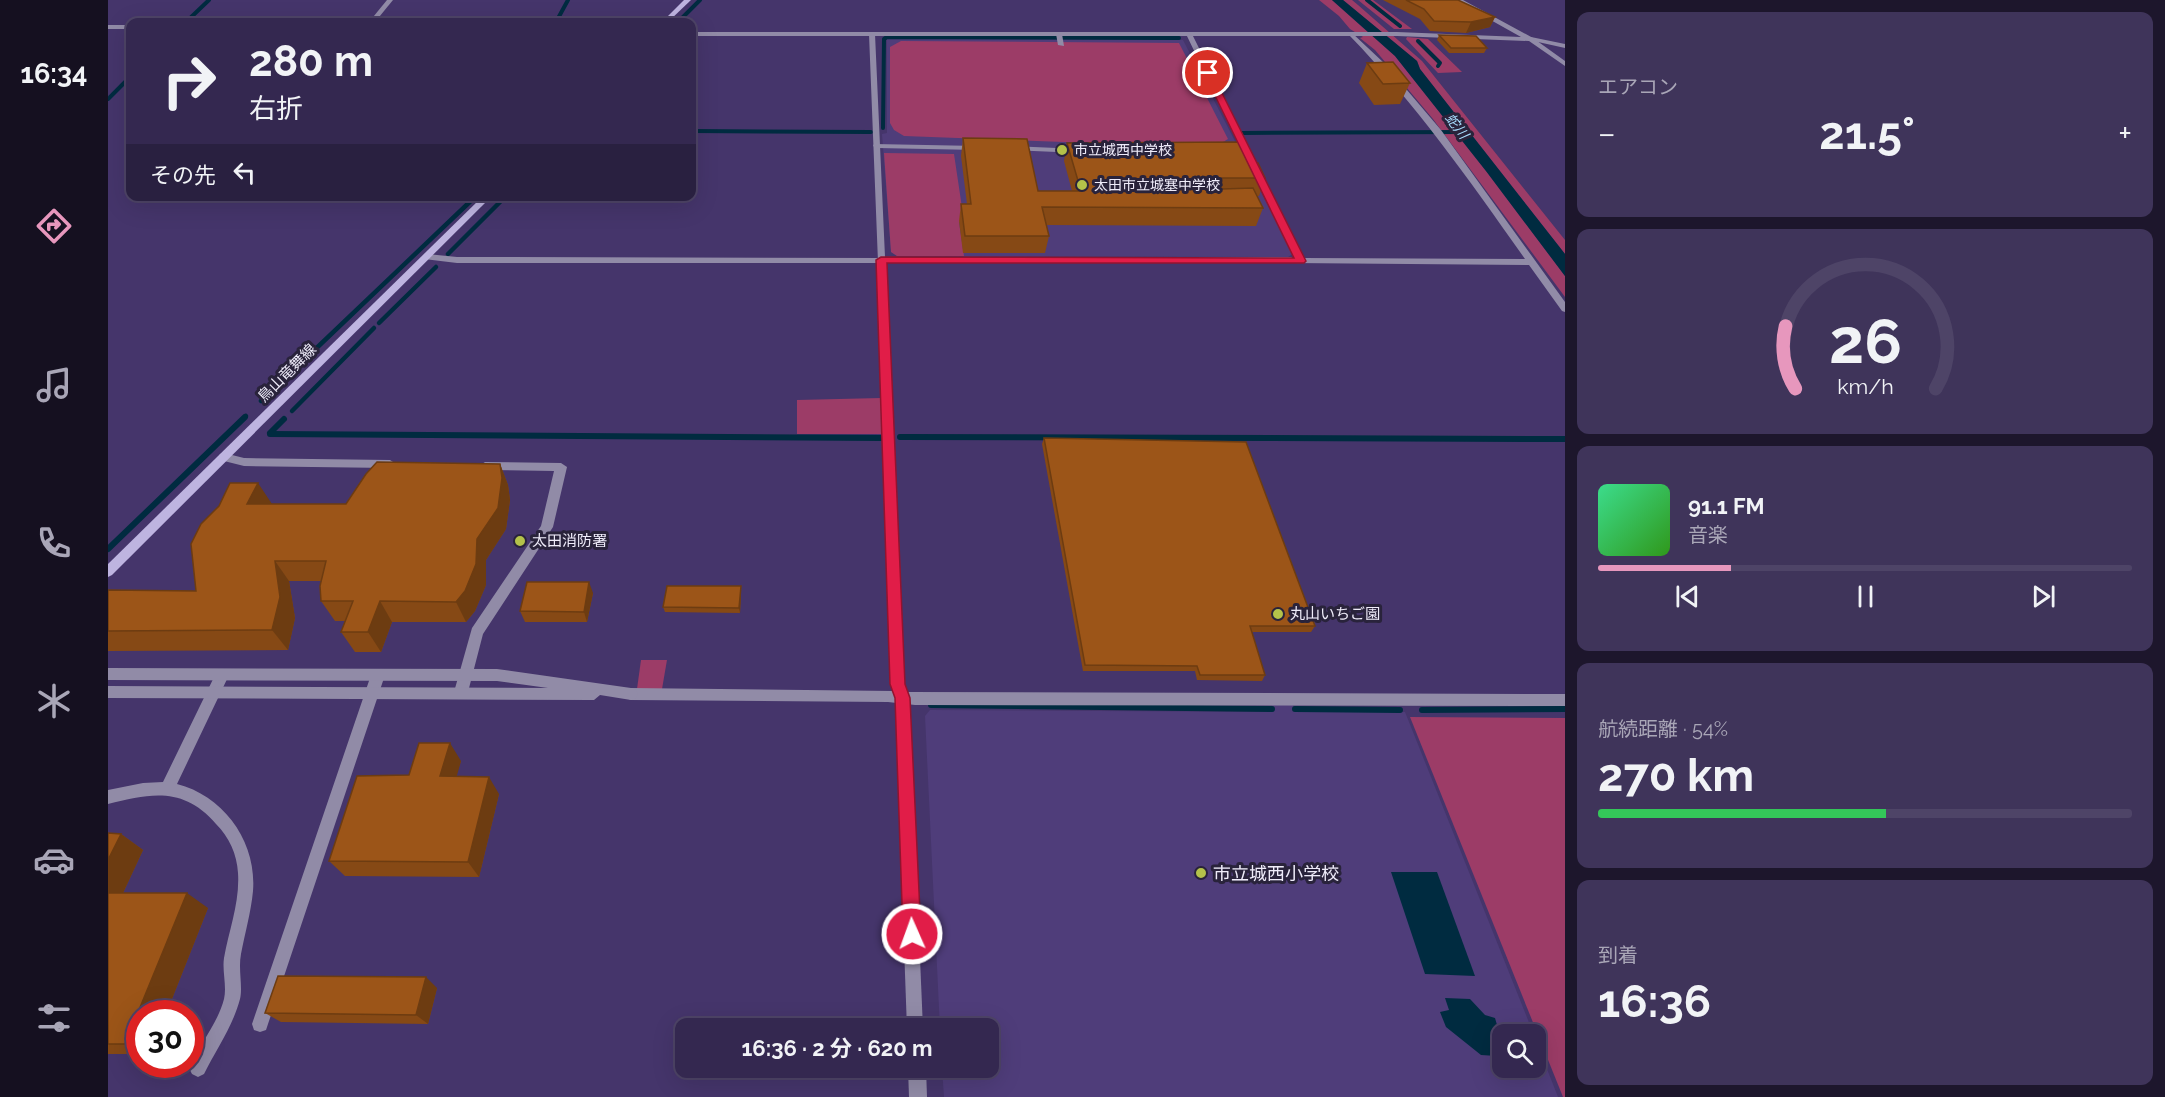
<!DOCTYPE html>
<html lang="ja">
<head>
<meta charset="utf-8">
<style>
	body { margin:0; font-family:Raleway,"Noto Sans JP",sans-serif; background:#3f345a; color:#f1f3f6; height:100vh; display:flex; flex-direction:column; font-size:22px; white-space:nowrap }
	* { box-sizing:border-box; margin:0 }
	p { font-size:20px; color:#a9a6b7 }
	.icon { flex:none; width:33px; height:33px; fill:none; stroke:currentColor; stroke-width:2; stroke-linecap:round; stroke-linejoin:round }
	.map { position:relative; flex:1; overflow:hidden }
	.sheet { display:flex; flex-direction:column; gap:12px; padding:12px; background:#1d162c; width:600px }
	.sheet>* { flex:none }
	.banner { position:absolute; left:18px; top:18px; width:570px; height:183px; border-radius:12px; box-shadow:0 6px 24px #0002,0 0 0 2px #4e4467; background:#342850; color:#f1f3f6; overflow:hidden }
	.tools { position:absolute; left:1384px; top:1024px; display:grid; gap:12px }
	.tools a { display:grid; place-items:center; width:54px; height:54px; border-radius:12px; background:#342850; box-shadow:0 6px 24px #0002,0 0 0 2px #4e4467; font-size:30px }
	.speed { position:absolute; left:18px; top:1000px; display:flex; gap:12px; font-size:30px; font-weight:700; text-align:center }
	.speed>* { display:grid; place-content:center; width:78px; height:78px; border-radius:50%; background:#342850; box-shadow:0 6px 24px #0002,0 0 0 2px #4e4467; line-height:1 }
	.speed .limit { border:9px solid #d22; background:#fff; color:#111 }
	.pin { position:absolute; display:grid; place-items:center; width:51px; height:51px; color:#fff; margin:-26px; border:3px solid #fff; border-radius:50%; box-shadow:0 2px 6px #0007 }
	.me { position:absolute; width:66px; margin:-33px; rotate:358deg; stroke-linejoin:round; filter:drop-shadow(0 0 4px #0008) }
	.turn { display:flex; align-items:center; gap:21px; height:126px; padding:0 24px; font-size:27px }
	.turn .icon { width:78px; height:78px; stroke-width:2.5 }
	.turn b { display:block; font-size:42px; line-height:51px }
	.then { display:flex; align-items:center; height:57px; padding:0 24px; background:#0003; gap:12px; font-size:22px }
	.big { font-size:45px; font-weight:700; line-height:1.1 }
	.sheet .tile { flex:1; display:flex; flex-direction:column; justify-content:center; gap:9px; min-width:0; padding:0 21px; border-radius:12px; background:#3f345a }
	.sheet .dial { align-items:center; gap:0 }
	.dial svg { height:156px; overflow:visible; fill:none; stroke:#4e4467; stroke-width:7; stroke-linecap:round; text-anchor:middle }
	.dial text { fill:#f1f3f6; stroke:none }
	.song { display:flex; align-items:center; gap:18px }
	.cover { width:72px; height:72px; border-radius:9px; background:linear-gradient(135deg,hsl(150 70% 55%),hsl(110 70% 35%)) }
	.played { height:6px; border-radius:3px; background:linear-gradient(90deg,#e797bd 25%,#4e4467 25%) }
	.keys { display:flex; justify-content:space-around; direction:ltr }
	.heat { display:flex; justify-content:space-between; align-items:center; font-size:33px; direction:ltr }
	.charge { height:9px; border-radius:4px; background:linear-gradient(90deg,#34c759 54%,#4e4467 0) }
	.trip { position:absolute; left:567px; top:1018px; width:324px; height:60px; border-radius:12px; background:#342850; box-shadow:0 6px 24px #0002,0 0 0 2px #4e4467; font-weight:700; line-height:60px; text-align:center }
	main { display:flex; flex:1; min-height:0 }
	.tabs { display:flex; flex-direction:column; width:108px; justify-content:space-around; align-items:center; background:#151020; color:#a9a6b7 }
	.tabs .icon { width:42px; height:42px }
	.tabs .active { color:#e797bd }
	.tabs b { font-size:27px; color:#f1f3f6 }
	.map>svg:first-child { display:block }
	.built { fill:#4f3d7a }
	.green { fill:#9c3c67 }
	.water { fill:#002b40 }
	.lines { fill:none; stroke-linecap:round; stroke-linejoin:round }
	.stream-far2 { stroke:#002b40; stroke-width:4 }
	.stream-far1 { stroke:#002b40; stroke-width:4.5 }
	.stream { stroke:#002b40; stroke-width:6 }
	.service { fill:#918ba7; fill-rule:evenodd }
	.minor { fill:#918ba7; fill-rule:evenodd }
	.tertiary { fill:#918ba7; fill-rule:evenodd }
	.secondary { fill:#beb4e0; fill-rule:evenodd }
	.wall { fill:#864915 }
	.shaded-wall { fill:#6d3c11 }
	.building { fill:#9c5518; stroke:#6d3c11; stroke-width:1.5 }
	.route { fill:#e11d48; stroke:#92132f; stroke-width:1.5 }
	.poi-dot { fill:#b4c24a; stroke:#29233b; stroke-width:2 }
	.labels { text-anchor:middle; dominant-baseline:central; stroke-width:6; stroke-linejoin:round; paint-order:stroke }
	.far-water-label { font-size:14px; font-style:italic; fill:#a8defe; stroke:#29233b }
	.far-poi-label { font-size:14px; fill:#efecfa; stroke:#29233b; text-anchor:start }
	.street-label { font-size:15px; fill:#efecfa; stroke:#29233b }
	.poi-label { font-size:15px; fill:#efecfa; stroke:#29233b; text-anchor:start }
	.near-poi-label { font-size:18px; fill:#efecfa; stroke:#29233b; text-anchor:start }
</style>
</head>
<body>
<main>
<nav class="tabs">
<b>16:34</b>
<svg class="icon active" aria-label="directions" viewBox="0 0 24 24"><path d="M12 3l9 9-9 9-9-9zM9 14v-3h6M13 9l2 2-2 2"/></svg>
<svg class="icon" aria-label="music" viewBox="0 0 24 24"><path d="M9 18V5l10-2v13"/><circle cx="6" cy="18" r="3"/><circle cx="16" cy="16" r="3"/></svg>
<svg class="icon" aria-label="phone" viewBox="0 0 24 24"><path d="M5 4h4l2 5-3 2q2 4 5 5l2-3 5 2v4C11 20 4 13 5 4z"/></svg>
<svg class="icon" aria-label="climate" viewBox="0 0 24 24"><path d="M12 3v18M4 7l16 10M4 17L20 7"/></svg>
<svg class="icon" aria-label="car" viewBox="0 0 24 24"><path d="M5 17H2v-5l4-1 3-4h7l3 4 3 1v5h-3M9 17h6M6 11h13"/><circle cx="7" cy="17" r="2"/><circle cx="17" cy="17" r="2"/></svg>
<svg class="icon" aria-label="filters" viewBox="0 0 24 24"><path d="M4 7h16M4 17h16"/><circle cx="9" cy="7" r="2"/><circle cx="15" cy="17" r="2"/></svg>
</nav>
<div class="map">
<svg width="1457" height="1097" viewBox="0 0 1457 1097">
	<rect width="100%" height="100%" fill="#45356b"/>
	<g class="built">
		<polygon points="782,38 1075,40 1185,254 1180,257 789,256 783,252 774,134 779,133 779,39"/>
		<polygon points="1164,705 1185,705 1188,712 1297,712 1426,1035 1395,1035 1395,1068 1428,1068 1428,1041 1450,1097 836,1097 834,1068 880,1068 880,1029 832,1029 817,716 822,710 1166,712"/>
	</g>
	<g class="green">
		<polygon points="1211,0 1224,0 1287,56 1378,171 1457,276 1457,297 1325,119 1267,50 1252,38 1255,37 1242,29 1231,16"/>
		<polygon points="1235,0 1244,0 1250,5 1314,61 1457,240 1457,254 1312,69 1309,61"/>
		<polygon points="1250,0 1265,0 1304,29 1286,29"/>
		<polygon points="1299,37 1320,39 1354,72 1330,73 1298,39"/>
		<polygon points="793,41 1071,43 1120,139 1115,142 956,142 796,136 786,130 782,123 782,47"/>
		<polygon points="776,153 846,154 856,221 851,222 856,256 789,256 783,252"/>
		<polygon points="773,398 775,434 689,434 689,400"/>
		<polygon points="533,660 559,660 554,689 529,689"/>
		<polygon points="1302,717 1457,718 1457,1097 1455,1097"/>
	</g>
	<g class="water">
		<polygon points="1224,0 1235,0 1309,61 1312,69 1457,254 1457,276 1378,171 1287,56"/>
		<polygon points="1283,872 1329,872 1367,976 1317,974"/>
		<polygon points="1337,998 1362,999 1377,1015 1387,1018 1395,1046 1387,1047 1389,1056 1373,1055 1338,1027 1332,1012 1341,1010"/>
	</g>
	<g class="lines">
		<g class="stream-far2">
			<polyline points="1259,0 1292,26"/>
			<polyline points="78,22 101,0"/>
			<polyline points="448,22 460,0"/>
			<polyline points="570,22 592,0"/>
			<polyline points="1310,41 1332,63 1330,66"/>
			<polyline points="0,99 22,77"/>
			<polyline points="775,128 776,39 779,37 1071,38"/>
			<polyline points="584,131 763,132"/>
			<polyline points="1134,133 1355,132"/>
		</g>
		<g class="stream-far1">
			<polyline points="340,254 398,196"/>
			<polyline points="271,323 328,267"/>
			<polyline points="153,401 368,196"/>
			<polyline points="184,411 266,328"/>
			<polyline points="135,419 138,416"/>
		</g>
		<g class="stream">
			<polyline points="162,433 176,419"/>
			<polyline points="162,434 773,438"/>
			<polyline points="792,437 1457,439"/>
			<polyline points="0,549 137,417"/>
			<polyline points="823,705 1164,709"/>
			<polyline points="1187,709 1292,710"/>
			<polyline points="1314,710 1457,709"/>
		</g>
		<g class="service">
			<polygon points="279,0 285,0 267,22 261,22"/>
			<polygon points="951,32 954,34 956,46 950,45 948,34"/>
			<path d="M 1081,32 L 1084,34 L 1195,258 L 1417,259 C 1362,181 1308,104 1241,35 L 1240,34 L 1243,32 L 1276,63 L 1333,130 L 1457,302 L 1457,312 L 1454,311 L 1421,265 L 1184,263 L 1182,261 L 1186,258 L 1078,34 Z"/>
			<polygon points="766,144 870,146 874,148 870,150 769,148 765,146"/>
			<polygon points="902,146 972,149 976,151 972,153 905,150 902,150"/>
			<polygon points="319,254 349,257 776,258 797,684 799,692 1457,694 1457,706 807,705 780,702 523,700 518,698 516,694 518,690 523,688 785,691 783,684 769,263 349,263 316,259 314,257"/>
			<polygon points="116,453 136,458 282,460 288,464 282,468 136,466 112,460 110,457 112,454"/>
			<polygon points="377,462 453,463 459,467 445,527 375,634 360,692 358,696 353,698 348,696 346,692 364,628 433,526 446,471 377,470 371,466"/>
			<path d="M 114,669 L 119,671 L 121,675 L 69,784 C 116,796 149,842 145,891 C 143,912 137,933 133,954 C 130,969 135,987 132,999 C 125,1026 108,1050 96,1074 L 90,1077 L 84,1074 L 81,1068 C 91,1045 110,1023 116,999 C 119,986 114,971 116,958 C 121,930 132,902 130,873 C 129,854 121,837 108,824 C 76,787 44,793 0,804 L 0,790 L 35,783 L 55,782 L 109,671 Z"/>
		</g>
		<g class="minor">
			<rect x="0" y="25" width="22" height="4"/>
			<polygon points="764,32 767,34 777,257 1183,257 1188,260 1183,263 770,262 761,34"/>
			<polygon points="1423,37 1457,44 1457,48 1421,40 1420,39"/>
			<polygon points="270,669 275,671 277,675 160,1024 158,1030 152,1032 146,1030 144,1024 263,675 265,671"/>
			<polygon points="794,692 799,694 801,698 815,1029 799,1029 787,698 789,694"/>
			<polygon points="800,1068 818,1068 819,1097 801,1097"/>
		</g>
		<g class="tertiary">
			<polygon points="1347,0 1355,0 1425,38 1457,61 1457,66 1421,41 1289,36 584,36 584,32 1289,32 1413,37"/>
			<polygon points="0,668 389,669 523,688 528,690 530,694 528,698 523,700 492,695 486,700 0,698 0,686 440,688 389,681 0,680"/>
		</g>
		<g class="secondary">
			<polygon points="576,0 583,0 560,22 554,22"/>
			<polygon points="375,196 384,196 4,575 0,577 0,564"/>
		</g>
	</g>
	<g class="wall">
		<polygon points="1275,0 1350,0 1387,17 1382,27 1358,33 1322,31 1312,19"/>
		<polygon points="1331,35 1379,48 1376,53 1341,53 1329,40"/>
		<polygon points="1259,63 1302,83 1292,104 1266,105 1251,83"/>
		<polygon points="855,138 930,191 964,191 956,161 959,143 1157,178 1151,196 1149,196 1155,208 1148,226 938,225 941,236 937,253 855,253 851,221 853,204 859,204 853,156"/>
		<polygon points="936,438 1207,626 1203,632 1144,632 1157,675 1154,681 1089,680 1087,671 975,671 934,444"/>
		<polygon points="392,464 400,485 402,500 398,529 378,560 378,585 367,611 358,622 284,622 273,652 247,652 233,632 238,621 227,621 213,601 213,581 181,581 187,618 180,650 0,651 0,590 88,591 164,504 238,504"/>
		<polygon points="633,592 632,613 557,612 555,607"/>
		<polygon points="485,593 479,622 417,622 412,611"/>
		<polygon points="353,761 348,776 391,794 371,877 237,876 221,861 301,775"/>
		<polygon points="0,833 13,834 35,850 15,893 100,908 58,1014 32,1014 32,1054 0,1054"/>
		<polygon points="329,988 320,1024 173,1022 157,1013"/>
	</g>
	<g class="shaded-wall">
		<polygon points="1387,17 1382,27 1358,33 1363,22"/>
		<polygon points="1114,178 1108,196 1107,184"/>
		<polygon points="392,464 400,485 402,500 398,529 378,560 378,585 367,611 358,622 348,602 369,539"/>
		<polygon points="150,483 164,504 139,504"/>
		<polygon points="167,561 181,581 187,618 180,650 164,630"/>
		<polygon points="481,582 485,593 479,622 476,612"/>
		<polygon points="633,586 633,592 632,613 631,608"/>
		<polygon points="272,601 284,622 273,652 260,632"/>
		<polygon points="342,743 353,761 344,793 332,776"/>
		<polygon points="381,777 391,794 371,877 360,862"/>
		<polygon points="13,834 35,850 8,908 0,904 0,860"/>
		<polygon points="79,893 100,908 58,1014 32,1014 32,1050 17,1044"/>
		<polygon points="318,977 329,988 320,1024 308,1015"/>
	</g>
	<g class="building">
		<polygon points="1298,0 1350,0 1387,17 1363,22 1326,21 1316,9"/>
		<polygon points="1331,35 1368,36 1379,48 1343,48"/>
		<polygon points="1285,62 1302,83 1275,84 1259,63"/>
		<polygon points="855,138 919,139 930,191 973,191 959,143 1134,142 1145,163 1150,163 1157,178 1114,178 1107,184 1114,189 1145,188 1155,208 934,207 941,236 857,236 853,204 863,204"/>
		<polygon points="936,438 1138,442 1207,626 1142,626 1157,675 1092,675 1089,666 977,665"/>
		<polygon points="269,462 392,464 394,478 390,508 369,539 368,564 357,591 348,602 272,601 260,632 233,632 245,601 213,601 212,586 218,561 167,561 172,597 164,630 0,631 0,590 88,591 83,544 93,524 111,506 122,483 150,483 139,504 238,504 258,474"/>
		<polygon points="419,582 481,582 476,612 412,611"/>
		<polygon points="559,586 633,586 631,608 555,607"/>
		<polygon points="311,743 342,743 332,776 381,777 360,862 221,861 249,776 301,775"/>
		<polygon points="0,833 13,834 0,860"/>
		<polygon points="0,893 79,893 17,1044 0,1044"/>
		<polygon points="170,976 318,977 308,1015 157,1013"/>
	</g>
	<polygon class="route" points="1100,70 1104,73 1198,261 1196,263 779,263 797,684 802,698 813,934 810,941 804,943 797,941 795,934 787,698 782,684 768,260 773,257 1186,258 1096,73"/>
	<g class="poi-dot">
		<circle cx="954" cy="150" r="6"/>
		<circle cx="974" cy="185" r="6"/>
		<circle cx="412" cy="541" r="6"/>
		<circle cx="1170" cy="614" r="6"/>
		<circle cx="1093" cy="873" r="6"/>
	</g>
	<g class="labels">
		<g class="far-water-label">
			<text transform="translate(1349 126) rotate(52)">蛇川</text>
		</g>
		<g class="far-poi-label">
			<text x="966" y="150">市立城西中学校</text>
			<text x="986" y="185">太田市立城塞中学校</text>
		</g>
		<g class="street-label">
			<text transform="translate(179 373) rotate(-45)">鳥山竜舞線</text>
		</g>
		<g class="poi-label">
			<text x="424" y="541">太田消防署</text>
			<text x="1182" y="614">丸山いちご園</text>
		</g>
		<g class="near-poi-label">
			<text x="1105" y="873">市立城西小学校</text>
		</g>
	</g>
</svg>
<div class="tools">
<a><svg class="icon" aria-label="search" viewBox="0 0 24 24"><circle cx="10" cy="10" r="6"/><path d="M15 15l6 6"/></svg></a>
</div>
<div class="speed"><div class="limit">30</div></div>
<div class="pin" style="left:1100px;top:73px;background:#d93025"><svg class="icon" aria-label="arrive" viewBox="0 0 24 24"><path d="M6 21V4h12l-3 4 3 4H6"/></svg></div>
<svg class="me" style="left:804px;top:934px" viewBox="-20 -20 40 40"><circle r="17" fill="#e11d48" stroke="#fff" stroke-width="3"/><path d="M0-11L8 9 0 5-8 9z" fill="#fff"/></svg>
<div class="trip">16:36 · 2 分 · 620 m</div>
<div class="banner">
<div class="turn"><svg class="icon" aria-label="right" viewBox="0 0 24 24"><path d="M7 20v-9h11M14 6l5 5-5 5"/></svg><div><b>280 m</b>右折</div></div>
<div class="then">その先<svg class="icon" aria-label="left" viewBox="0 0 24 24"><path d="M17 20v-9H6M10 6l-5 5 5 5"/></svg></div>
</div>
</div>
<section class="sheet">
<div class="tile"><p>エアコン</p>
<div class="heat"><a>−</a><b class="big">21.5°</b><a>+</a></div>
</div>
<div class="tile dial"><svg viewBox="0 0 100 80">
<path d="M14 69A42 42 0 1 1 86 69"/>
<path d="M14 69A42 42 0 0 1 9 37" stroke="#e797bd"/>
<text x="50" y="56" font-size="32" font-weight="700">26</text>
<text x="50" y="72" font-size="11">km/h</text>
</svg></div>
<div class="tile">
<div class="song"><i class="cover"></i><div><b>91.1 FM</b><p>音楽</p></div></div>
<div class="played"></div>
<div class="keys"><svg class="icon" aria-label="previous" viewBox="0 0 24 24"><path d="M18 5L8 12l10 7zM5 5v14"/></svg><svg class="icon" aria-label="pause" viewBox="0 0 24 24"><path d="M8 5v14M16 5v14"/></svg><svg class="icon" aria-label="next" viewBox="0 0 24 24"><path d="M6 5l10 7-10 7zM19 5v14"/></svg></div>
</div>
<div class="tile"><p>航続距離 · 54%</p><b class="big">270 km</b><div class="charge"></div></div>
<div class="tile"><p>到着</p><b class="big">16:36</b></div>
</section>
</main>
</body>
</html>
